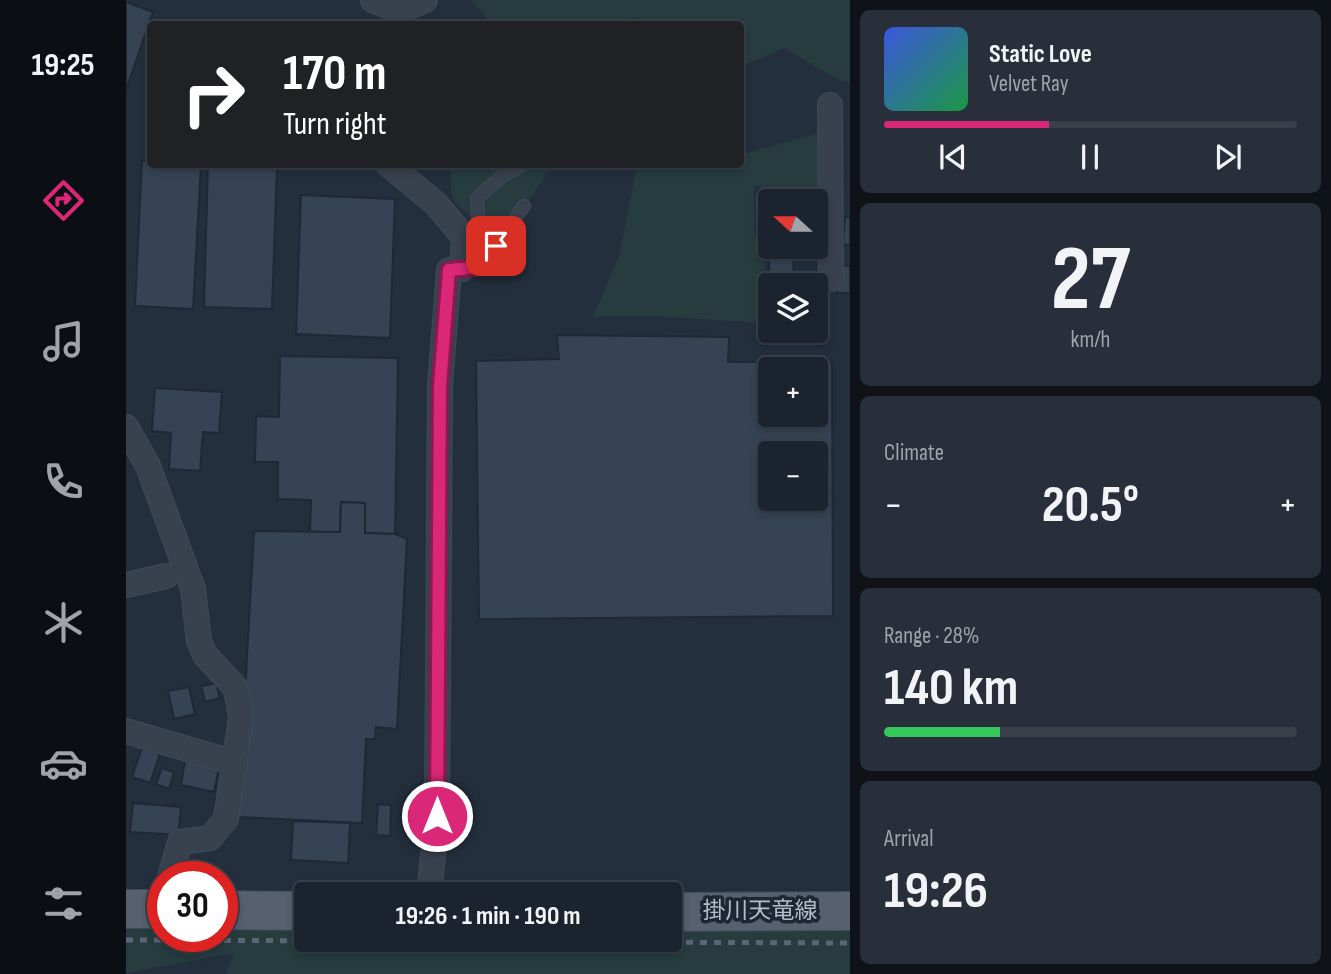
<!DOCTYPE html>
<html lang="en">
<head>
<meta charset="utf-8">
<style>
	body { margin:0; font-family:"Sofia Sans Condensed","Noto Sans JP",sans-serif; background:#282f3a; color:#f1f3f6; height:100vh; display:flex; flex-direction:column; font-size:26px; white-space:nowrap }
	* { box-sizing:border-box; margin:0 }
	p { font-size:23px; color:#a0a4aa }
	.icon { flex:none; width:38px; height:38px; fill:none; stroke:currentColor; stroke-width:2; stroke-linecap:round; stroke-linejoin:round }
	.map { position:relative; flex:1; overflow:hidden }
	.side { display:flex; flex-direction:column; gap:10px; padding:10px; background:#0f1319; width:481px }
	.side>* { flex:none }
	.hud { position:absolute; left:21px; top:21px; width:597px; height:147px; border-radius:7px; box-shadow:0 4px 10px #0003,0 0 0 2px #39404a; background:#202124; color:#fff; overflow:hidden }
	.needle { width:46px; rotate:291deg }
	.tools { position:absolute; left:632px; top:189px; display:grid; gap:14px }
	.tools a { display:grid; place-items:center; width:70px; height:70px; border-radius:7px; background:#1b232e; box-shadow:0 4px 10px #0003,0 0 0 2px #39404a; font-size:35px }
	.speed { position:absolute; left:21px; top:861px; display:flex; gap:14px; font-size:35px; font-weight:700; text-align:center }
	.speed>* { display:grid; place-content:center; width:91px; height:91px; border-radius:50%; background:#1b232e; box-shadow:0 4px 10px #0003,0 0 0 2px #39404a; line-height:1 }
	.speed .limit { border:10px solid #d22; background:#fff; color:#111 }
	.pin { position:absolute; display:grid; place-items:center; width:60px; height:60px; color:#fff; margin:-30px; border-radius:14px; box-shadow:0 4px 10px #0006 }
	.me { position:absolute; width:77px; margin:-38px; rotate:0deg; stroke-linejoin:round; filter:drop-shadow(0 0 5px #0008) }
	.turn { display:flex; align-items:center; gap:24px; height:147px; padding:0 21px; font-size:32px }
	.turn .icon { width:91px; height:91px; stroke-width:2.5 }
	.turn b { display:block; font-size:49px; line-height:60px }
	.big { font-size:52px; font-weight:700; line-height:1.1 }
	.side .tile { flex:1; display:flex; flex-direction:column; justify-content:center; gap:10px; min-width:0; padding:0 24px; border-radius:10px; background:#282f3a }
	.side .dial { align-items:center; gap:0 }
	.dial b { font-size:91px; line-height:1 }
	.song { display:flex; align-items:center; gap:21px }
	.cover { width:84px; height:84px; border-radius:10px; background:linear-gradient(135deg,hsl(230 70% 55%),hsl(140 70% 35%)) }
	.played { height:7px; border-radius:4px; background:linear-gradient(90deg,#db2777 40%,#39404a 40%) }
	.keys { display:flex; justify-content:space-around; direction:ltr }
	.heat { display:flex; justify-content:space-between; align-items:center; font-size:38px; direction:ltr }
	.charge { height:10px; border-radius:5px; background:linear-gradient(90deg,#34c759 28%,#39404a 0) }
	.trip { position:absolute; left:168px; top:882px; width:388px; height:70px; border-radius:7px; background:#1b232e; box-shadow:0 4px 10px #0003,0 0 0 2px #39404a; font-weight:700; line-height:70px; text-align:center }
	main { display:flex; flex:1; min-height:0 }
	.menu { display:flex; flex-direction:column; width:126px; justify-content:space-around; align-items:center; background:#0b0e12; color:#a0a4aa }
	.menu .icon { width:49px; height:49px }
	.menu .active { color:#db2777 }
	.menu b { font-size:32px; color:#f1f3f6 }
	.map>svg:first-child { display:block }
	.green { fill:#263c3f }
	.building { fill:#364354; stroke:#1f2835; stroke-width:2; fill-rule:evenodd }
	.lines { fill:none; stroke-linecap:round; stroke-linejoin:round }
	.service-casing { stroke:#414a57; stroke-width:14 }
	.minor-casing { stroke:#414a57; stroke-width:26 }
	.primary-casing { stroke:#414a57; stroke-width:40 }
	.service { stroke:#38414e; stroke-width:12 }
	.minor { stroke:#38414e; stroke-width:24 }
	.primary { stroke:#56606e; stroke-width:38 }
	.rail { stroke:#5a6575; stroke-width:5; stroke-dasharray:7 7; stroke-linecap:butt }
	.route-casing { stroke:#8e194d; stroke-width:18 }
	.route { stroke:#db2777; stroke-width:12 }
	.labels { text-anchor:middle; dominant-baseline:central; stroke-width:7; stroke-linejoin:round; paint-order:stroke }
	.street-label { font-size:23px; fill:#b4bcc9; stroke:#1d2633 }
</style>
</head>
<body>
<main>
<nav class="menu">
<b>19:25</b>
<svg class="icon active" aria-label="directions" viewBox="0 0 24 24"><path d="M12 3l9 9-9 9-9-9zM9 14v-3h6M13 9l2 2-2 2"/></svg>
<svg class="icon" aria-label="music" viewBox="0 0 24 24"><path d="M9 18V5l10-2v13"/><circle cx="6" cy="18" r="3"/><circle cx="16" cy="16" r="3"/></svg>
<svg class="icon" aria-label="phone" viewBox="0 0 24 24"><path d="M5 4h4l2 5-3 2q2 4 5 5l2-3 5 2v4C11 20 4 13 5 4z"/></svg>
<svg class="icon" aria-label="climate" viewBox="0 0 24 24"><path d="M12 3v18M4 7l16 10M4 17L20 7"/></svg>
<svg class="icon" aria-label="car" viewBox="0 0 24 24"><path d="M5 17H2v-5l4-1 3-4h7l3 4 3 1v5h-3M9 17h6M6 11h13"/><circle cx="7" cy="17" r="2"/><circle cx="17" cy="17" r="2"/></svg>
<svg class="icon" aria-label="filters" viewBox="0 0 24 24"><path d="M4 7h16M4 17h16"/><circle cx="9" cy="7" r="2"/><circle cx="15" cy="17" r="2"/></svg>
</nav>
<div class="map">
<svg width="724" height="974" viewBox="0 0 724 974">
	<rect width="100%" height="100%" fill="#242f3e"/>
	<g class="green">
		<polygon points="345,0 724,0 724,83 713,80 658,48 614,67 614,24 512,24 508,18 477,24 366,24"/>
		<polygon points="614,132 617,154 690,134 696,135 691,189 628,186 629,236 639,251 638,323 526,316 467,317 493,256 511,165 614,164"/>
		<polygon points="324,165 427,165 356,267 349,221 326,199"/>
		<polygon points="0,923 37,923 37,936 96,936 96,923 180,923 180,940 544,940 544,924 724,924 724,974 100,974 108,953 0,973"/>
	</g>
	<g class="building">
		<polygon points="0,2 27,12 0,90"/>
		<polygon points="16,161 24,161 24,164 75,164 67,309 9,306"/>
		<polygon points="82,164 151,167 146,309 78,307"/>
		<polygon points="175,195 269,199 264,338 170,334"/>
		<polygon points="642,201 654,201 644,201 644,233 641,233"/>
		<polygon points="719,217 724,217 724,245 717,244"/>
		<polygon points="667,250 668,285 644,285 643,288 643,251"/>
		<polygon points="713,265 724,266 724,293 711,293"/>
		<path d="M 431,335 L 603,337 L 602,362 L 706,362 L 707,616 L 353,619 L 350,361 L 433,359 ZM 644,369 L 690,369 L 690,415 L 644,415 ZM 644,453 L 690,453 L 690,499 L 644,499 Z"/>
		<polygon points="154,356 272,358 269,534 239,533 239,503 215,502 214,532 184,532 185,500 152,499 152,462 129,462 130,416 153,417"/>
		<polygon points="29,388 96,392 93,433 77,432 74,471 43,469 45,433 26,431"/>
		<polygon points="215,502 239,503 239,533 269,534 281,539 271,729 250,727 249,739 240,739 236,823 112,817 128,531 214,532"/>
		<polygon points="90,683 94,698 79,702 75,686"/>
		<polygon points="63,687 69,714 48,719 42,691"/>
		<polygon points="16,748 34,754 24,783 6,777"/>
		<polygon points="59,761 93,768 88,792 55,785"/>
		<polygon points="36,768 48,772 43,789 30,784"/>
		<polygon points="7,803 55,807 52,835 4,832"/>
		<polygon points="252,804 265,805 264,836 250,835"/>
		<polygon points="167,821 224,823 222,863 165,860"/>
	</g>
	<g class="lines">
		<g class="service-casing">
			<g id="service">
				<polyline points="353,267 398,206"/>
				<polyline points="356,267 351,198 375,177 398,164"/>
			</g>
		</g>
		<g class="minor-casing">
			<g id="minor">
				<polyline points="247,0 273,11 299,0"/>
				<polyline points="704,105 705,279"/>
				<polyline points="262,164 310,204 338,237 336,269 323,270 314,386 311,816 303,894"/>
				<polyline points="0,427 22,466 67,589 73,641 79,655 109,687 113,703 115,718 100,819 84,838 54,842 44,877"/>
				<polyline points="0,585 40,576"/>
				<polyline points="0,731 109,763"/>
			</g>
		</g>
		<g class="primary-casing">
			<g id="primary">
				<polyline points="0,909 37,909"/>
				<polyline points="96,910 180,911"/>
				<polyline points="544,912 724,911"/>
			</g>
		</g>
		<use href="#service" class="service"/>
		<use href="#minor" class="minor"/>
		<use href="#primary" class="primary"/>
		<polyline class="rail" points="0,940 724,943"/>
	</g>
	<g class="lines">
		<g class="route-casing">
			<polyline id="route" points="311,816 314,386 323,270 356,267 370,246"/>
		</g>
		<use href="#route" class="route"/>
	</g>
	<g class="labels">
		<g class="street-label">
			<text x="634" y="911">掛川天竜線</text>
		</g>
	</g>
</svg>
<div class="tools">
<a><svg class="needle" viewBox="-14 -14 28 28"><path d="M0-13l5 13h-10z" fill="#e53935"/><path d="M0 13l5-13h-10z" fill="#a0a4aa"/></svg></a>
<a><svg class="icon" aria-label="layers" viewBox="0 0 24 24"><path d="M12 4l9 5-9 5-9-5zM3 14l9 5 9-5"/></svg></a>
<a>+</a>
<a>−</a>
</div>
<div class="speed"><div class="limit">30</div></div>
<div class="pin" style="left:370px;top:246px;background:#d93025"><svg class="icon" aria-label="arrive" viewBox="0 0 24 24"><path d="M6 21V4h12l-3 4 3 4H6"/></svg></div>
<svg class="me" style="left:311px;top:816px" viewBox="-20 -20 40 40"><circle r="17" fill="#db2777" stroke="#fff" stroke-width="3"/><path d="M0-11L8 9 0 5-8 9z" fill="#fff"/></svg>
<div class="trip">19:26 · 1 min · 190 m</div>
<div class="hud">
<div class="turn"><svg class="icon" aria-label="right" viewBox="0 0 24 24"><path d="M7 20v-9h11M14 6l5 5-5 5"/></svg><div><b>170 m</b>Turn right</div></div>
</div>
</div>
<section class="side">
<div class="tile">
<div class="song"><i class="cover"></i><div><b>Static Love</b><p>Velvet Ray</p></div></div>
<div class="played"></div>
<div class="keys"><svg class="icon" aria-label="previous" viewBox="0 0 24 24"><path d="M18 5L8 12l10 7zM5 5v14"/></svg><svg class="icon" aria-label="pause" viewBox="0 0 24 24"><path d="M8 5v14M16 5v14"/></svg><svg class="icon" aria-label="next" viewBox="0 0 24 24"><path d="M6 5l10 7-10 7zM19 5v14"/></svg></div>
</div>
<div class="tile dial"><b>27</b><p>km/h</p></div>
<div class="tile"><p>Climate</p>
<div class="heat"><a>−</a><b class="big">20.5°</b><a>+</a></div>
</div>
<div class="tile"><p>Range · 28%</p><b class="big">140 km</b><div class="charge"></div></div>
<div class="tile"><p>Arrival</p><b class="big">19:26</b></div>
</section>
</main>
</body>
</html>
